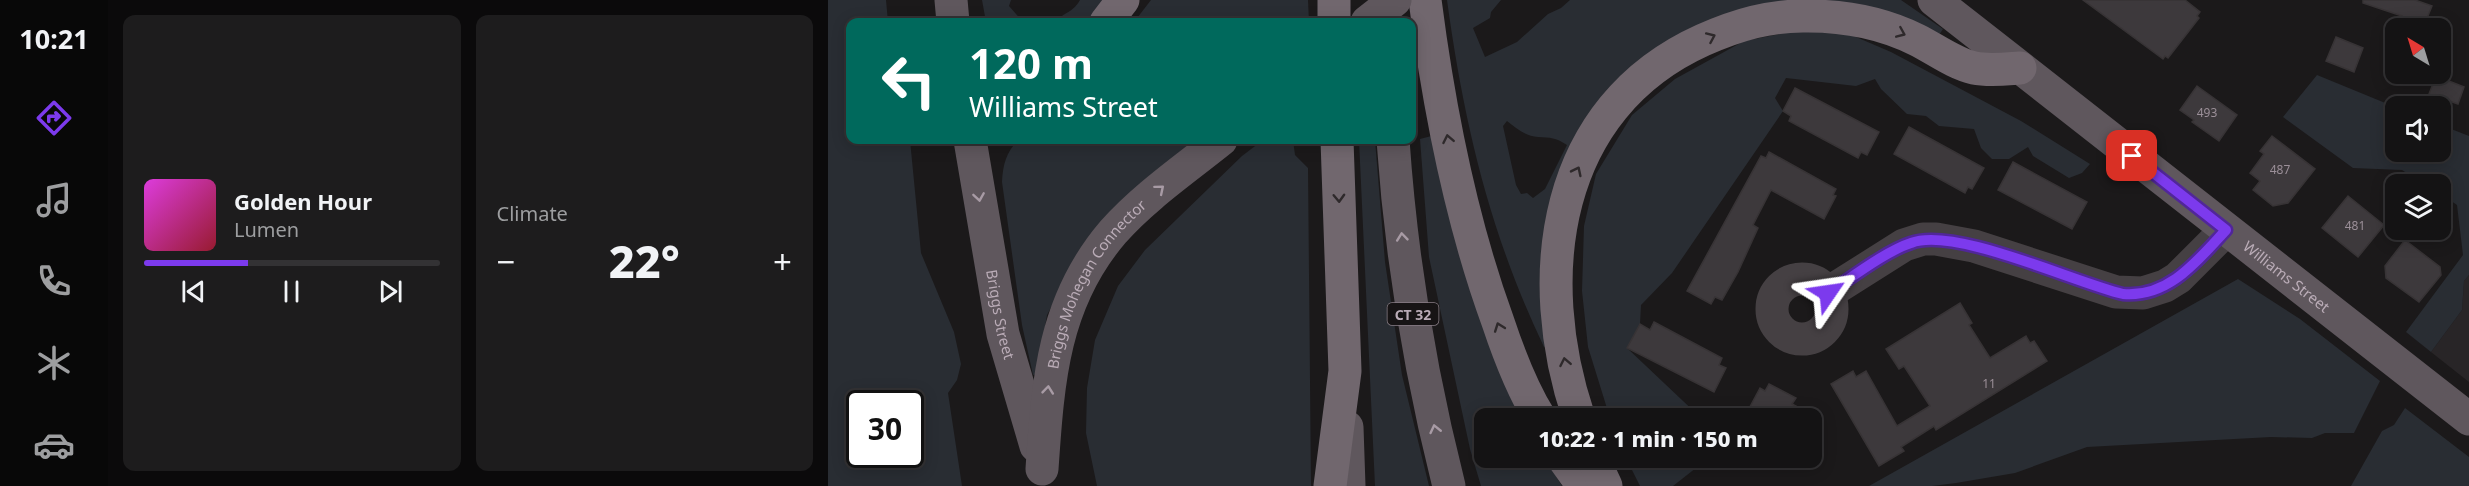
<!DOCTYPE html>
<html lang="en">
<head>
<meta charset="utf-8">
<style>
	body { margin:0; font-family:"Noto Sans",sans-serif; background:#1d1c1d; color:#f1f3f6; height:100vh; display:flex; flex-direction:column; font-size:22px; white-space:nowrap }
	* { box-sizing:border-box; margin:0 }
	p { font-size:20px; color:#9d9ea0 }
	.icon { flex:none; width:33px; height:33px; fill:none; stroke:currentColor; stroke-width:2; stroke-linecap:round; stroke-linejoin:round }
	.map { position:relative; flex:1; overflow:hidden }
	.sheet { display:flex; flex-direction:column; gap:15px; padding:15px; background:#0b0a0b; width:720px }
	.sheet>* { flex:none }
	.top-card { position:absolute; left:18px; top:18px; width:570px; height:126px; border-radius:12px; box-shadow:0 3px 15px #0003,0 0 0 2px #333234; background:#00695c; color:#fff; overflow:hidden }
	.needle { width:39px; rotate:322deg }
	.controls { position:absolute; left:1557px; top:18px; display:grid; gap:12px }
	.controls a { display:grid; place-items:center; width:66px; height:66px; border-radius:12px; background:#141314; box-shadow:0 3px 15px #0003,0 0 0 2px #333234; font-size:30px }
	.speed { position:absolute; left:18px; top:390px; display:flex; gap:12px; font-size:30px; font-weight:700; text-align:center }
	.speed>* { display:grid; place-content:center; width:78px; height:78px; border-radius:50%; background:#141314; box-shadow:0 3px 15px #0003,0 0 0 2px #333234; line-height:1 }
	.speed .limit { border:3px solid #111; border-radius:9px; background:#fff; color:#111 }
	.pin { position:absolute; display:grid; place-items:center; width:51px; height:51px; color:#fff; margin:-26px; border-radius:12px; box-shadow:0 3px 9px #0006 }
	.me { position:absolute; width:66px; margin:-33px; rotate:58deg; stroke-linejoin:round; filter:drop-shadow(0 0 4px #0008) }
	.turn { display:flex; align-items:center; gap:21px; height:126px; padding:0 24px; font-size:27px }
	.turn .icon { width:78px; height:78px; stroke-width:2.5 }
	.turn b { display:block; font-size:42px; line-height:51px }
	.big { font-size:45px; font-weight:800; line-height:1.1 }
	.sheet .card { flex:1; display:flex; flex-direction:column; justify-content:center; gap:9px; min-width:0; padding:0 21px; border-radius:12px; background:#1d1c1d }
	.song { display:flex; align-items:center; gap:18px }
	.cover { width:72px; height:72px; border-radius:9px; background:linear-gradient(135deg,hsl(300 70% 55%),hsl(350 70% 35%)) }
	.played { height:6px; border-radius:3px; background:linear-gradient(90deg,#7c3aed 35%,#333234 35%) }
	.keys { display:flex; justify-content:space-around; direction:ltr }
	.heat { display:flex; justify-content:space-between; align-items:center; font-size:33px; direction:ltr }
	.sheet .tiles { flex:1; display:grid; gap:15px; grid-template-columns:repeat(2,1fr) }
	.trip { position:absolute; left:646px; top:408px; width:348px; height:60px; border-radius:12px; background:#141314; box-shadow:0 3px 15px #0003,0 0 0 2px #333234; font-weight:800; line-height:60px; text-align:center }
	main { display:flex; flex:1; min-height:0 }
	.menu { display:flex; flex-direction:column; width:108px; justify-content:space-around; align-items:center; background:#080808; color:#9d9ea0 }
	.menu .icon { width:42px; height:42px }
	.menu .selected { color:#7c3aed }
	.menu b { font-size:27px; color:#f1f3f6 }
	.map>svg:first-child { display:block }
	.built { fill:#282527 }
	.green { fill:#292d33; fill-rule:evenodd }
	.building { fill:#3d393c; stroke:#373335; stroke-width:1.5 }
	.lines { fill:none; stroke-linecap:round; stroke-linejoin:round }
	.minor { stroke:#454043; stroke-width:33 }
	.major { stroke:#5f575d; stroke-width:33 }
	.highway { stroke:#71676e; stroke-width:33 }
	.major-bridge { stroke:#5f575d; stroke-width:33 }
	.oneway { stroke:#2e292b }
	.oneway2 { stroke:#a89ba5 }
	.route-casing { stroke:#51269a; stroke-width:15 }
	.route { stroke:#7c3aed; stroke-width:10 }
	.labels { text-anchor:middle; dominant-baseline:central; stroke-width:4.5; stroke-linejoin:round; paint-order:stroke }
	.number-label { font-size:12px; fill:#9b8f98 }
	.shield { fill:#171415; stroke:#897e86; stroke-width:1.5 }
	.shield-label { font-size:14px; font-weight:bold; fill:#baacb7 }
	.street-label { font-size:15px; fill:#baacb7; stroke:#171415 }
</style>
</head>
<body>
<main>
<nav class="menu">
<b>10:21</b>
<svg class="icon selected" aria-label="directions" viewBox="0 0 24 24"><path d="M12 3l9 9-9 9-9-9zM9 14v-3h6M13 9l2 2-2 2"/></svg>
<svg class="icon" aria-label="music" viewBox="0 0 24 24"><path d="M9 18V5l10-2v13"/><circle cx="6" cy="18" r="3"/><circle cx="16" cy="16" r="3"/></svg>
<svg class="icon" aria-label="phone" viewBox="0 0 24 24"><path d="M5 4h4l2 5-3 2q2 4 5 5l2-3 5 2v4C11 20 4 13 5 4z"/></svg>
<svg class="icon" aria-label="climate" viewBox="0 0 24 24"><path d="M12 3v18M4 7l16 10M4 17L20 7"/></svg>
<svg class="icon" aria-label="car" viewBox="0 0 24 24"><path d="M5 17H2v-5l4-1 3-4h7l3 4 3 1v5h-3M9 17h6M6 11h13"/><circle cx="7" cy="17" r="2"/><circle cx="17" cy="17" r="2"/></svg>
</nav>
<section class="sheet">
<div class="tiles">
<div class="card">
<div class="song"><i class="cover"></i><div><b>Golden Hour</b><p>Lumen</p></div></div>
<div class="played"></div>
<div class="keys"><svg class="icon" aria-label="previous" viewBox="0 0 24 24"><path d="M18 5L8 12l10 7zM5 5v14"/></svg><svg class="icon" aria-label="pause" viewBox="0 0 24 24"><path d="M8 5v14M16 5v14"/></svg><svg class="icon" aria-label="next" viewBox="0 0 24 24"><path d="M6 5l10 7-10 7zM19 5v14"/></svg></div>
</div>
<div class="card"><p>Climate</p>
<div class="heat"><a>−</a><b class="big">22°</b><a>+</a></div>
</div>
</div>
</section>
<div class="map">
<svg width="1641" height="486" viewBox="0 0 1641 486">
	<rect width="100%" height="100%" fill="#1b191a"/>
	<polygon class="built" points="1641,275 1641,382 1603,352 1634,310 1636,281"/>
	<g class="green">
		<path d="M 0,0 L 58,0 L 60,22 L 22,22 L 22,140 L 82,140 L 93,253 L 126,332 L 133,364 L 129,380 L 120,393 L 134,486 L 0,486 ZM 32,404 L 82,404 L 82,454 L 32,454 Z"/>
		<polygon points="154,0 183,0 181,6 195,22 158,22"/>
		<path d="M 252,0 L 277,0 L 259,22 L 228,22 C 236,11 244,14 252,0 Z"/>
		<polygon points="323,0 480,0 481,22 306,22"/>
		<path d="M 619,0 L 673,0 L 663,12 L 662,18 L 645,28 L 657,57 L 689,42 L 720,14 L 733,8 L 742,0 L 1073,0 L 1115,29 L 1109,38 L 952,5 L 764,122 L 725,343 L 716,347 C 662,234 636,124 619,0 ZM 679,121 C 688,128 698,137 710,137 C 723,138 727,137 739,145 L 717,189 L 705,198 L 699,193 L 693,194 L 688,185 L 675,126 Z"/>
		<polygon points="972,30 1021,34 1063,52 1193,121 1262,164 1254,173 1241,178 1205,156 1200,147 1181,159 1164,159 1153,148 1146,129 1111,126 1098,116 1079,114 1053,89 1047,79 1028,86 958,78 947,98 955,111 844,273 813,305 812,324 799,348 873,418 782,418 760,347 754,291 756,226 768,174 804,115 847,79 916,41"/>
		<polygon points="1489,75 1567,107 1568,152 1612,152 1613,125 1641,136 1641,275 1636,281 1634,310 1603,352 1578,332 1635,255 1629,205 1613,194 1612,184 1596,184 1574,170 1525,168 1455,117"/>
		<polygon points="611,134 699,418 657,418 657,458 717,458 734,486 653,486 642,449 601,257 592,139"/>
		<path d="M 190,140 L 367,140 L 314,182 L 237,281 L 219,315 L 209,374 L 205,375 L 194,325 L 174,182 C 175,164 178,153 190,140 Z"/>
		<polygon points="435,140 465,140 467,155 480,168 483,486 269,486 258,433 259,388 267,340 290,286 317,250 414,156"/>
		<polygon points="531,140 547,140 557,262 574,375 601,486 547,486"/>
		<polygon points="1410,279 1472,319 1552,381 1526,433 1497,433 1484,438 1443,437 1259,447 1187,473 1128,483 1104,486 1041,486"/>
		<polygon points="1577,408 1641,457 1641,486 1523,486 1554,431 1566,425"/>
		<polygon points="798,458 894,458 873,464 845,486 812,486"/>
	</g>
	<g class="building">
		<polygon points="1255,0 1357,0 1372,12 1369,16 1371,18 1340,58 1337,56 1335,59"/>
		<polygon points="1535,0 1587,0 1604,6 1595,28 1572,20 1574,16 1535,3"/>
		<polygon points="1508,37 1535,48 1526,72 1498,61"/>
		<polygon points="1608,76 1636,87 1630,104 1601,94"/>
		<polygon points="1369,86 1409,115 1391,141 1364,122 1366,120 1352,110"/>
		<polygon points="967,88 1051,132 1039,155 1033,152 1030,158 961,121 963,116 955,111"/>
		<polygon points="1081,127 1156,168 1144,189 1140,187 1137,193 1066,154"/>
		<polygon points="1444,136 1487,169 1460,203 1445,206 1425,190 1432,181 1422,173 1436,154 1432,151"/>
		<polygon points="941,152 1008,189 1005,195 1008,196 996,219 943,190 925,225 930,228 910,272 894,300 887,297 883,304 859,291 933,156 938,158"/>
		<polygon points="1185,162 1259,202 1244,229 1170,190"/>
		<polygon points="1520,196 1556,225 1530,257 1494,228"/>
		<polygon points="1577,240 1612,267 1613,275 1591,302 1558,278 1557,266"/>
		<polygon points="1132,303 1144,323 1141,325 1162,358 1198,336 1202,343 1206,341 1219,361 1108,430 1106,426 1073,447 1076,451 1051,466 1003,384 1025,371 1028,377 1038,371 1069,426 1102,406 1076,366 1071,369 1058,349"/>
		<polygon points="826,322 894,358 891,365 898,368 886,392 799,348 812,324 822,330"/>
		<polygon points="941,384 968,398 964,404 990,418 916,418 932,388 937,391"/>
	</g>
	<g class="lines">
		<g class="minor">
			<circle cx="974" cy="309" r="30"/>
			<polyline points="1000,293 1076,245 1095,239 1108,239 1146,246 1288,292 1315,293 1337,286 1350,278 1398,230"/>
		</g>
		<g class="major">
			<polyline points="123,0 125,22"/>
			<path id="s1" d="M 1106,0 L 1641,419"/>
			<path id="s2" d="M 142,140 L 175,334 L 208,446"/>
			<path d="M 565,140 C 573,257 592,372 621,486"/>
			<polyline points="519,427 521,486"/>
			<path id="s3" d="M 214,469 C 220,381 225,302 285,232 C 316,197 357,169 393,140"/>
		</g>
		<g class="highway">
			<polyline points="506,0 506,22"/>
			<path d="M 597,0 C 611,109 632,218 670,322 C 681,355 694,389 712,418"/>
			<polyline points="278,22 295,0"/>
			<path d="M 751,418 C 703,276 724,108 875,40 C 909,25 942,15 980,16 C 1018,16 1055,23 1089,40 C 1107,49 1127,64 1146,68 C 1161,71 1177,69 1192,68"/>
			<polyline points="735,458 755,486"/>
			<polyline points="765,458 778,486"/>
			<polyline points="502,486 517,371 509,140"/>
		</g>
		<polyline class="major-bridge" points="539,22 567,0"/>
	</g>
	<defs><path id="oneway-chevron" d="M-2-3.5L2.5 0L-2 3.5" fill="none" stroke-width="1.6" stroke-linecap="round" stroke-linejoin="round" transform="scale(1.5)"/></defs>
	<g class="oneway">
		<use href="#oneway-chevron" transform="translate(1073 33) rotate(23)"/>
		<use href="#oneway-chevron" transform="translate(883 37) rotate(-24)"/>
		<use href="#oneway-chevron" transform="translate(620 139) rotate(-101)"/>
		<use href="#oneway-chevron" transform="translate(749 171) rotate(-64)"/>
		<use href="#oneway-chevron" transform="translate(511 198) rotate(88)"/>
		<use href="#oneway-chevron" transform="translate(671 327) rotate(-110)"/>
		<use href="#oneway-chevron" transform="translate(737 362) rotate(-101)"/>
	</g>
	<g class="oneway2">
		<use href="#oneway-chevron" transform="translate(332 189) rotate(-40)"/>
		<use href="#oneway-chevron" transform="translate(151 197) rotate(81)"/>
		<use href="#oneway-chevron" transform="translate(574 237) rotate(-96)"/>
		<use href="#oneway-chevron" transform="translate(220 390) rotate(-84)"/>
		<use href="#oneway-chevron" transform="translate(607 429) rotate(-103)"/>
	</g>
	<g class="lines">
		<g class="route-casing">
			<path id="route" d="M 1000,293 C 1023,278 1058,251 1083,243 C 1126,226 1245,282 1295,294 C 1341,298 1370,260 1398,230 L 1304,156"/>
		</g>
		<use href="#route" class="route"/>
	</g>
	<g class="labels">
		<g class="number-label">
			<text x="1379" y="112">493</text>
			<text x="1452" y="169">487</text>
			<text x="1527" y="225">481</text>
			<text x="1161" y="383">11</text>
		</g>
		<rect class="shield" x="559.5" y="303" width="51" height="22" rx="4.5"/>
		<g class="shield-label">
			<text x="585" y="314">CT 32</text>
		</g>
		<g class="street-label">
			<text stroke="none"><textPath href="#s1" startOffset="448">Williams Street</textPath></text>
			<text stroke="none"><textPath href="#s3" startOffset="198">Briggs Mohegan Connector</textPath></text>
			<text stroke="none"><textPath href="#s2" startOffset="177">Briggs Street</textPath></text>
		</g>
	</g>
</svg>
<div class="controls">
<a><svg class="needle" viewBox="-14 -14 28 28"><path d="M0-13l5 13h-10z" fill="#e53935"/><path d="M0 13l5-13h-10z" fill="#9d9ea0"/></svg></a>
<a><svg class="icon" aria-label="sound" viewBox="0 0 24 24"><path d="M4 9h4l5-4v14l-5-4H4zM17 9q2 3 0 6"/></svg></a>
<a><svg class="icon" aria-label="layers" viewBox="0 0 24 24"><path d="M12 4l9 5-9 5-9-5zM3 14l9 5 9-5"/></svg></a>
</div>
<div class="speed"><div class="limit">30</div></div>
<div class="pin" style="left:1304px;top:156px;background:#d93025"><svg class="icon" aria-label="arrive" viewBox="0 0 24 24"><path d="M6 21V4h12l-3 4 3 4H6"/></svg></div>
<svg class="me" style="left:1000px;top:293px" viewBox="-20 -20 40 40"><path d="M0-17L14 15 0 8-14 15z" fill="#7c3aed" stroke="#fff" stroke-width="4"/></svg>
<div class="trip">10:22 · 1 min · 150 m</div>
<div class="top-card">
<div class="turn"><svg class="icon" aria-label="left" viewBox="0 0 24 24"><path d="M17 20v-9H6M10 6l-5 5 5 5"/></svg><div><b>120 m</b>Williams Street</div></div>
</div>
</div>
</main>
</body>
</html>
